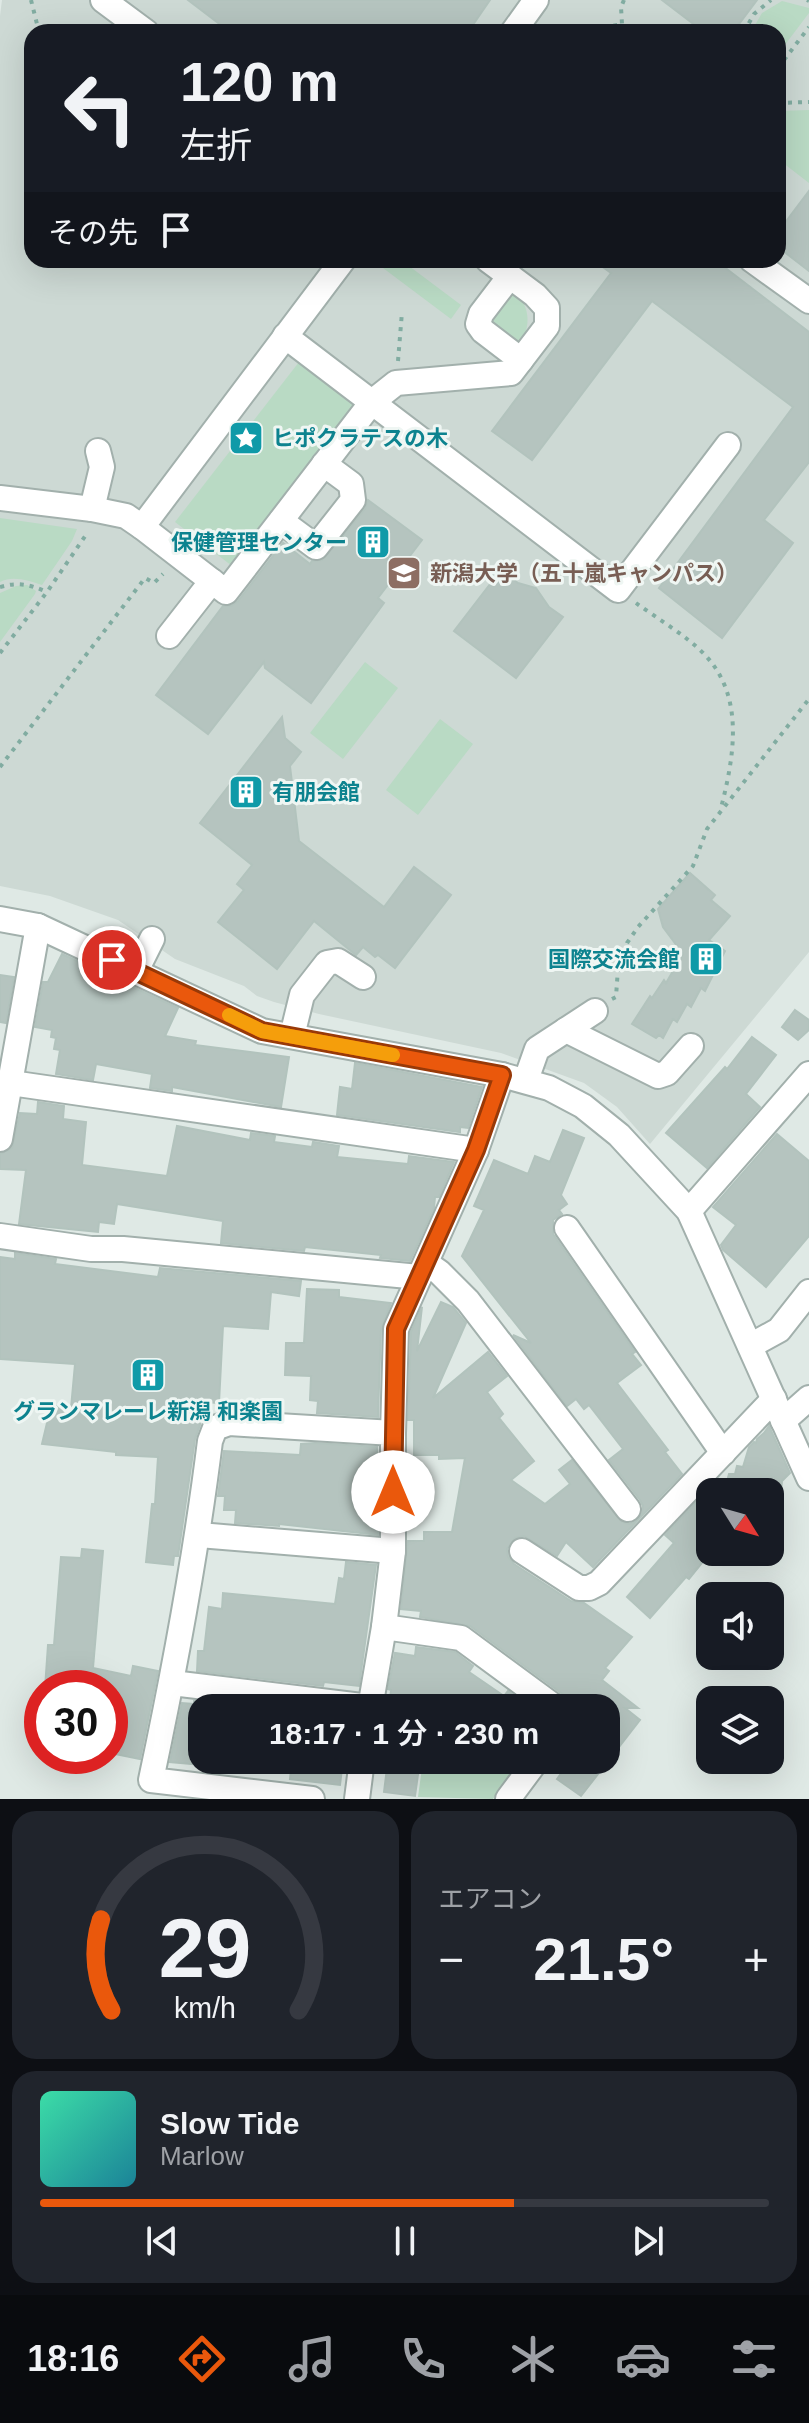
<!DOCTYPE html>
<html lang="ja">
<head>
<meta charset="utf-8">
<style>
	body { margin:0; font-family:Arial,"Noto Sans JP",sans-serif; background:#20242c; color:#f1f3f6; height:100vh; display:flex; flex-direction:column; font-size:30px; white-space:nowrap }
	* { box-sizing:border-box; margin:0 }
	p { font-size:26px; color:#9ea1a6 }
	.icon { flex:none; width:44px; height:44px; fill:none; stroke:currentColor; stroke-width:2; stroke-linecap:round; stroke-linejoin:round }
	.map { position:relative; height:1799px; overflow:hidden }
	.drawer { display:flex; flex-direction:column; gap:12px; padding:12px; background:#0d0f14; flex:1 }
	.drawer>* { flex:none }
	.hud { position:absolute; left:24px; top:24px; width:762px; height:244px; border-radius:24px; box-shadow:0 8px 32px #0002; background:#171b24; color:#f1f3f6; overflow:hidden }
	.needle { width:52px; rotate:127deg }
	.tools { position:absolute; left:696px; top:1478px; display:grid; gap:16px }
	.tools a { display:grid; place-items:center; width:88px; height:88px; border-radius:16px; background:#171b24; box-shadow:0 8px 32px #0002; font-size:40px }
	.speed { position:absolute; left:24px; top:1670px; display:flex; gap:16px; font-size:40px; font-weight:700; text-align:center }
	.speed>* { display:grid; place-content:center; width:104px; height:104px; border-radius:50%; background:#171b24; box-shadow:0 8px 32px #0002; line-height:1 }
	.speed .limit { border:12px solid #d22; background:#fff; color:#111 }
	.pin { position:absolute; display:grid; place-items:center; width:68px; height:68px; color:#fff; margin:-34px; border:4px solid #fff; border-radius:50%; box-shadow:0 2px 8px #0007 }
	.me { position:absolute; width:88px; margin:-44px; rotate:0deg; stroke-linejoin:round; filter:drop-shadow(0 0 6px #0008) }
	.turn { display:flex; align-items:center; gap:28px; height:168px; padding:0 24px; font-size:36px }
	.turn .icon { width:104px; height:104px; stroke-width:2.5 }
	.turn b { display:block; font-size:56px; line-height:68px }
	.then { display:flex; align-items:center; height:76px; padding:0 24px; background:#0003; gap:16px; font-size:30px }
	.big { font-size:60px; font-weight:600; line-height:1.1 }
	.drawer .card { flex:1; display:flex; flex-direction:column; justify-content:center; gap:12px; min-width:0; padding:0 28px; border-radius:24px; background:#20242c }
	.drawer .dial { align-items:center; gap:0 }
	.dial svg { height:208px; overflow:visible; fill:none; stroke:#363941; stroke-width:7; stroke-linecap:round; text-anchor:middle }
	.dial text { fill:#f1f3f6; stroke:none }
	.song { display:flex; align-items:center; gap:24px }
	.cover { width:96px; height:96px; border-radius:12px; background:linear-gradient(135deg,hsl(160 70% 55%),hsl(190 70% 35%)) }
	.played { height:8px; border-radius:4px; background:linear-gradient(90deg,#ea580c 65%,#363941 65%) }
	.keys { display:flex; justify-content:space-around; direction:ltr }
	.heat { display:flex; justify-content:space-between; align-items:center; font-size:44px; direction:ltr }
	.drawer .tiles { flex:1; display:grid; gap:12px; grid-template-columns:1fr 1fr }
	.card:last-child { grid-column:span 2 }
	.trip { position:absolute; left:188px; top:1694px; width:432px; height:80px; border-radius:24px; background:#171b24; box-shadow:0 8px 32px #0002; font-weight:600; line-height:80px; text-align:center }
	.tab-bar { display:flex; height:128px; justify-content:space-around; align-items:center; background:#090b0e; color:#9ea1a6 }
	.tab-bar .icon { width:56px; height:56px }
	.tab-bar .selected { color:#ea580c }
	.tab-bar b { font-size:36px; color:#f1f3f6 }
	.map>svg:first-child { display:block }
	.built { fill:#cdd9d4; fill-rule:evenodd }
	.green { fill:#b9dac4 }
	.building { fill:#b5c4bf; stroke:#b2c3bd; stroke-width:2 }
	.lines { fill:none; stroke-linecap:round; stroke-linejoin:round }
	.minor-casing { stroke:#a2b0ac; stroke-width:28 }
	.path { stroke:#81aca1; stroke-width:4; stroke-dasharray:4 6; stroke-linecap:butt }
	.minor { stroke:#fff; stroke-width:24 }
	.route-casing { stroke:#983908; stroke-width:20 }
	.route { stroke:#ea580c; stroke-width:14 }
	.slow { stroke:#f59e0b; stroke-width:14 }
	.labels { text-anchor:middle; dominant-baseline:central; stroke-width:6; stroke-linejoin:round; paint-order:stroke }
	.culture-label { font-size:22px; font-weight:bold; fill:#0d838f; stroke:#eff6f3; text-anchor:start }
	.education-label { font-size:22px; font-weight:bold; fill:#785e54; stroke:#eff6f3; text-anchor:start }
</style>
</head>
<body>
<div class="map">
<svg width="809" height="1799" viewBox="0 0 809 1799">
	<rect width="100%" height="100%" fill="#dfe9e5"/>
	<path class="built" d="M 2,0 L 809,0 L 809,952 L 650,1144 L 617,1107 L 584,1083 L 501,1053 L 319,1014 L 274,1002 L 257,996 L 244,986 L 175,959 L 118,920 L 50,896 L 0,886 L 0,16 ZM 32,32 L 778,32 L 778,260 L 32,260 Z"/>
	<g class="green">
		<polygon points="782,1 809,8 809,13 778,54 778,32 751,32 762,13"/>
		<polygon points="809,110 809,183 778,159 778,111"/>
		<polygon points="389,260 401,260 461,305 451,319 383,268"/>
		<path d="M 512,289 C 531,305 532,327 518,347 L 486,323 Z"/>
		<polygon points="299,362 356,405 232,566 175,522"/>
		<path d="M 0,518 L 77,529 L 72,541 L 42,585 C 29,581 13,575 0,582 Z"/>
		<polygon points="27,585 36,591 35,594 0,642 0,593 16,586"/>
		<polygon points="365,662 398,688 343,759 310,733"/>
		<polygon points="440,719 473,744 418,815 386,790"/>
		<polygon points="423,1760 521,1760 493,1799 418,1797"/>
	</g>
	<g class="building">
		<polygon points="188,0 490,0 468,32 230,32"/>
		<polygon points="662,0 757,0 733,32 704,32"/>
		<polygon points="809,191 809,271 778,247 778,232"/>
		<polygon points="593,260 715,260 809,332 809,462 764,520 793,543 722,638 659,588 793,407 652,301 532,460 492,431 611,273"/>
		<polygon points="368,500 422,540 378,598 384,603 311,703 265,668 264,662 208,734 156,695 223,606 231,606 238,601 283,543 310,564 312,561 322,560 365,509"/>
		<polygon points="501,570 518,583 536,588 549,607 563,617 516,678 454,631"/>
		<polygon points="282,717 285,738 301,752 290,766 299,841 384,907 414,867 451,895 395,968 378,955 375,957 363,947 356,955 314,921 277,969 218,922 244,890 237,884 252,865 200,823"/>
		<polygon points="690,873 715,895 711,900 730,916 709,940 725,951 705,991 701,988 691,1007 687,1004 677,1022 673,1019 663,1038 659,1035 656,1038 632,1024 650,996 652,998 664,980 666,983 683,954 663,927 658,909"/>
		<polygon points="62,954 178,1008 165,1036 196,1041 195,1045 289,1057 281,1107 172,1087 172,1091 150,1088 152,1074 96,1064 93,1080 56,1074 60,1050 54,1049 56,1038 51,1037 52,1030 35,1027 43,982 48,982"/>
		<polygon points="0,975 14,977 6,1023 0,1022"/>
		<polygon points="795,1010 809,1020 809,1030 798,1040 782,1027"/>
		<polygon points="752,1037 776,1055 746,1094 760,1107 707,1168 666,1133 725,1067 727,1069"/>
		<polygon points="355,1063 482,1087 468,1128 460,1127 460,1132 337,1115 340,1087 352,1089"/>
		<polygon points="38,1102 64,1106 63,1119 86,1122 82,1165 167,1176 177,1126 250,1140 251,1133 275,1136 274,1142 312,1147 313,1142 339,1146 337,1157 408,1164 409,1156 454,1162 439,1197 435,1197 434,1208 410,1261 380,1258 381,1255 305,1247 304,1251 221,1243 223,1221 117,1204 114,1224 99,1222 98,1232 19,1224 26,1170 0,1169 0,1154 12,1148 20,1113 37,1114"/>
		<polygon points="563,1130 584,1138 561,1195 567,1204 559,1210 562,1214 553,1220 553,1234 635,1352 632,1354 641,1365 617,1383 668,1450 665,1452 682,1474 593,1567 566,1542 557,1556 524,1536 515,1538 507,1549 508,1557 514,1564 571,1601 584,1603 632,1637 605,1668 609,1671 602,1680 638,1708 625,1708 640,1720 581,1796 557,1779 571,1760 606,1760 606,1708 571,1708 565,1696 470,1626 420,1617 421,1611 401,1609 408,1541 424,1541 424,1532 452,1532 465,1458 439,1459 439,1455 414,1455 414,1420 408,1420 411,1332 422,1307 417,1351 441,1302 453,1307 466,1323 433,1398 488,1352 507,1376 487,1392 503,1414 499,1418 534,1461 511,1480 545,1504 570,1484 559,1470 572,1460 622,1522 629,1524 636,1521 642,1514 643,1506 640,1500 609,1460 623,1449 589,1405 584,1409 576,1399 567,1406 513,1335 531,1343 462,1256 484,1210 474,1206 494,1160 528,1174 535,1156 550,1162"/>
		<polygon points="777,1134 809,1161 809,1236 766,1287 723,1250 721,1245 736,1225 713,1207"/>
		<polygon points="15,1253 56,1259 55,1264 158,1277 160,1268 301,1281 299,1296 271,1292 268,1329 223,1326 219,1403 201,1402 200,1425 195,1439 178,1556 174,1556 173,1565 146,1562 152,1504 155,1504 158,1457 116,1455 116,1452 42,1444 51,1406 71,1408 75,1364 0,1359 0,1257 15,1259"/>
		<polygon points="307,1289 339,1290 339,1297 391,1303 381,1329 378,1417 317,1413 318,1401 310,1400 311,1376 285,1375 286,1343 304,1343"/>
		<polygon points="769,1426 790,1473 782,1481 781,1492 724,1492 729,1474 735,1474 737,1466 743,1467 749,1447 754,1442 756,1443 757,1439 764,1433"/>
		<polygon points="315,1443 377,1447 378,1535 279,1524 279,1526 235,1523 236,1510 224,1510 225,1496 218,1496 224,1451 300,1455 301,1444"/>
		<polygon points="700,1498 710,1511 710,1553 689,1579 686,1577 650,1618 627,1597 674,1543 665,1535"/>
		<polygon points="82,1549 103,1551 93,1668 131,1676 133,1666 158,1671 140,1759 110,1753 110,1688 45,1688 48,1645 54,1645 61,1557 81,1558"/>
		<polygon points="346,1562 376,1565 359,1686 324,1682 323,1686 197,1671 198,1651 204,1651 209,1607 222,1609 223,1593 335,1604 339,1578 344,1579"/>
		<polygon points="416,1647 455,1652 473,1666 469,1672 504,1696 508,1691 531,1708 389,1708 391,1690 388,1689 395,1653 415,1656"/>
		<polygon points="194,1701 254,1708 202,1708 202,1765 170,1762 182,1703 194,1704"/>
		<polygon points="292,1760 343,1760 340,1785 290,1779"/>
		<polygon points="388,1760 420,1760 415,1796 384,1792"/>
	</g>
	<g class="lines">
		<g class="minor-casing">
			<g id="minor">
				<polyline points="103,0 146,32"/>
				<polyline points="513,32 536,0"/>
				<polyline points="752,260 809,301"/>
				<polyline points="510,276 481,314 478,324 483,331 521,360"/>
				<polyline points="285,336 618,590 728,445"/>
				<polyline points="0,498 92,509 126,516 142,527 343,260"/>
				<polyline points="92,509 102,467 98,451"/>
				<polyline points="281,521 316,547 353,500 351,484 324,464"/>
				<polyline points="142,527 226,592 372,402 396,383 511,373 547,326 547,308 535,295 488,260"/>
				<polyline points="169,636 212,581"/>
				<polyline points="0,919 38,926 262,1031 502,1075 549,1088 583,1106 619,1135 689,1211 809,1478"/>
				<polyline points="136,971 152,939"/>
				<polyline points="566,1030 658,1076 667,1073 691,1046"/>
				<polyline points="292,1036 302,995 327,963 338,961 363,977"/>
				<polyline points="526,1080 537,1049 595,1011"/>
				<polyline points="11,1083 476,1150"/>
				<polyline points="0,1139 38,926"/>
				<polyline points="689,1211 809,1074"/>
				<polyline points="567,1228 723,1453"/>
				<polyline points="0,1236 91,1249 123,1249 419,1277"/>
				<polyline points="426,1263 439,1272 468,1301 628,1509"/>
				<polyline points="750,1346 779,1330 809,1292"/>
				<polyline points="783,1421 809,1398"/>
				<polyline points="393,1433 396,1329 476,1150 502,1075"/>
				<polyline points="199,1535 393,1551"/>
				<polyline points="522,1551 579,1588 589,1588 599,1583 774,1399"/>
				<polyline points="172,1683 370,1707"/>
				<polyline points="370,1708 384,1627"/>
				<path d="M 312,1799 L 151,1780 C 175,1667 196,1555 210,1441 L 215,1428 L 229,1423 L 393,1433 L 393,1551 L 384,1627 L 461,1638 L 556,1708"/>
				<polyline points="357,1799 362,1760"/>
				<polyline points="508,1799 537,1760"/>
			</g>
		</g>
		<g class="path">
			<polyline points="31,0 39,32"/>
			<polyline points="624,0 621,7 622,24 632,32"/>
			<polyline points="807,0 809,1"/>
			<polyline points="584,32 622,24"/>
			<polyline points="744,32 754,14 771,0"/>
			<polyline points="778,68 809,27"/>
			<polyline points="778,103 809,102"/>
			<polyline points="398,361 402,312"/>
			<path d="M 0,587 C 18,582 29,584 47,592"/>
			<path d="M 636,603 C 658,619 687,636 705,655 C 745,697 734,757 721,808"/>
			<polyline points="0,653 47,592 88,532"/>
			<polyline points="0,767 145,578 154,583 163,574"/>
			<polyline points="612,999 616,997 618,968 627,943 638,927 693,866 707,829 809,699"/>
		</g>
		<use href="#minor" class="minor"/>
	</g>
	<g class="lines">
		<g class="route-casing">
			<polyline id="route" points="112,960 262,1031 502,1075 476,1150 396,1329 393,1492"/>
		</g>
		<use href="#route" class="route"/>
		<polyline class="slow" points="229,1015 262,1031 393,1055"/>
	</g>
	<defs>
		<g id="sight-square" transform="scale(1.8)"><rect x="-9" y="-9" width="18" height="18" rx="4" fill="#0f9aa8" stroke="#eff6f3"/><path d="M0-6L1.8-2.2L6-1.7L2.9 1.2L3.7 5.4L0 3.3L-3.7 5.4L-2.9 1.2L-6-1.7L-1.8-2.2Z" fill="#fff"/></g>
		<g id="building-square" transform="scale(1.8)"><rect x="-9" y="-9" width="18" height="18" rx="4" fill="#0f9aa8" stroke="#eff6f3"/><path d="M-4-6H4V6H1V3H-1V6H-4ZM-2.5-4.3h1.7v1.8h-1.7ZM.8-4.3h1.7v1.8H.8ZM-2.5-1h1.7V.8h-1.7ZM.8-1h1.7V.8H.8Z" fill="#fff"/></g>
		<g id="university-square" transform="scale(1.8)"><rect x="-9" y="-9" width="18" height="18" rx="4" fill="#8d6e63" stroke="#eff6f3"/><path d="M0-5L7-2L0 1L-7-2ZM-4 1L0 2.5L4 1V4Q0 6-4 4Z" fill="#fff"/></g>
	</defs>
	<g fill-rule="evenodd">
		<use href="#sight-square" x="246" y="438"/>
		<use href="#building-square" x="373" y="542"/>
		<use href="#university-square" x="404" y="573"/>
		<use href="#building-square" x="246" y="792"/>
		<use href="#building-square" x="706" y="959"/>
		<use href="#building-square" x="148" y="1375"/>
	</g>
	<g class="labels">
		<g class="culture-label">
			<text x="272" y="438">ヒポクラテスの木</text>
			<text x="347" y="542" text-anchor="end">保健管理センター</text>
			<text x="272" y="792">有朋会館</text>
			<text x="680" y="959" text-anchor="end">国際交流会館</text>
			<text x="148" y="1411" text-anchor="middle">グランマレーレ新潟 和楽園</text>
		</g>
		<g class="education-label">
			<text x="430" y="573">新潟大学（五十嵐キャンパス）</text>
		</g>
	</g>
</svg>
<div class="tools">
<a><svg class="needle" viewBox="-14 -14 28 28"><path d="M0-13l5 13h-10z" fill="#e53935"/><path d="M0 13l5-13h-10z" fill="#9ea1a6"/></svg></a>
<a><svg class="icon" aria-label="sound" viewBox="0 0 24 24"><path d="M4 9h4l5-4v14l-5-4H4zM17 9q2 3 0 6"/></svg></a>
<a><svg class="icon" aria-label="layers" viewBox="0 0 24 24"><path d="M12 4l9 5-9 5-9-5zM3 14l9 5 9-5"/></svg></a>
</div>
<div class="speed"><div class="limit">30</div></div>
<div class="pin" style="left:112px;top:960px;background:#d93025"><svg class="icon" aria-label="arrive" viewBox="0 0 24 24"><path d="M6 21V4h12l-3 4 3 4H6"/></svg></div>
<svg class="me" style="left:393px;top:1492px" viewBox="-20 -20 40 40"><circle r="19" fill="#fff"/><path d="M0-13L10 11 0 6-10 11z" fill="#ea580c"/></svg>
<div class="trip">18:17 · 1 分 · 230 m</div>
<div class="hud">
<div class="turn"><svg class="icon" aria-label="left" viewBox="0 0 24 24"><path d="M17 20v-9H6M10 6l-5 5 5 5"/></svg><div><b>120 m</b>左折</div></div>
<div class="then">その先<svg class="icon" aria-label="arrive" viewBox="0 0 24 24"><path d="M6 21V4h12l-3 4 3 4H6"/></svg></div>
</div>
</div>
<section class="drawer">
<div class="tiles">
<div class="card dial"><svg viewBox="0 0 100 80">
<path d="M14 69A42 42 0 1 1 86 69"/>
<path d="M14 69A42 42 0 0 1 10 34" stroke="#ea580c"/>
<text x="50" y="56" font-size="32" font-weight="700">29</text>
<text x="50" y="72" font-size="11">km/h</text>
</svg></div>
<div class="card"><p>エアコン</p>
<div class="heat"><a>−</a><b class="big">21.5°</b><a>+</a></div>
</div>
<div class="card">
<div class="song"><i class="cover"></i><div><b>Slow Tide</b><p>Marlow</p></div></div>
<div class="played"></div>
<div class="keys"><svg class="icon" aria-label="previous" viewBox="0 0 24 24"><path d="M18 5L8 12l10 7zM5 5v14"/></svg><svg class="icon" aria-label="pause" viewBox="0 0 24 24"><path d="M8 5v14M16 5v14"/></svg><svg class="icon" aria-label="next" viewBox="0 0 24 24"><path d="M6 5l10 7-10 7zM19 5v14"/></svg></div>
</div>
</div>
</section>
<nav class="tab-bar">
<b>18:16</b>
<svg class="icon selected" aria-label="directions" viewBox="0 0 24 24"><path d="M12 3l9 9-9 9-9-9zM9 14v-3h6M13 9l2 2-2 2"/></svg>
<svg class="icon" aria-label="music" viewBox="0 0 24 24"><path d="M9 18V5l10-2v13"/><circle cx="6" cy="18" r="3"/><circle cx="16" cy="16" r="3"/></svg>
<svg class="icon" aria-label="phone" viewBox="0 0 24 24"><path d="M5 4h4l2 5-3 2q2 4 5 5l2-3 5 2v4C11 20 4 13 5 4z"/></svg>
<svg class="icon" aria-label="climate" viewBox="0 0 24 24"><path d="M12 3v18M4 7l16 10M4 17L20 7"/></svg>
<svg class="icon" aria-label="car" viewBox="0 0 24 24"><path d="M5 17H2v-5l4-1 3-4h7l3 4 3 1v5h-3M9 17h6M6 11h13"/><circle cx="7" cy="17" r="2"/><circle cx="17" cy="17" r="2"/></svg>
<svg class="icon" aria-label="filters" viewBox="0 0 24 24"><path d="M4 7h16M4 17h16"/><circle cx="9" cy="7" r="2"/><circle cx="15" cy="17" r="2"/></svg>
</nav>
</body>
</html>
